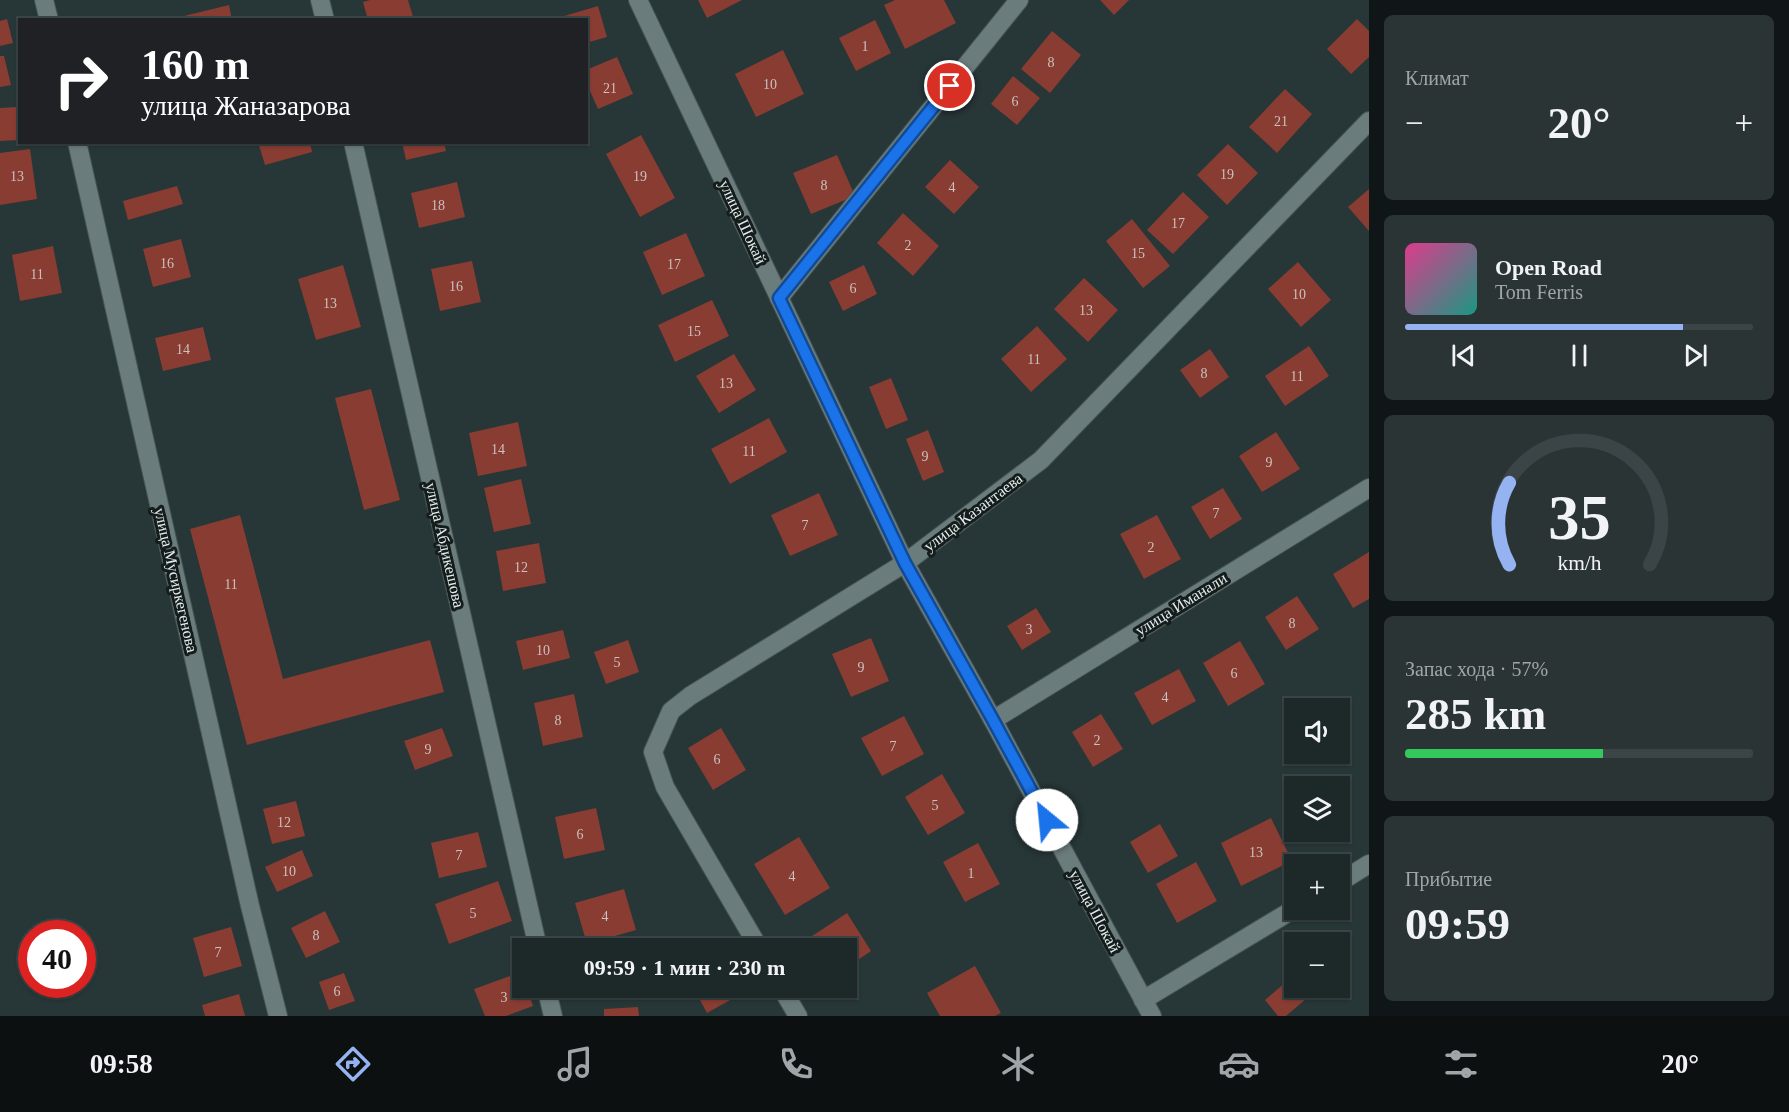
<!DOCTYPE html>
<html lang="ru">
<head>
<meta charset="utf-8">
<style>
	body { margin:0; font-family:"Times New Roman",serif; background:#2a3435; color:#f1f3f6; height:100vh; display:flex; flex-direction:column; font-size:22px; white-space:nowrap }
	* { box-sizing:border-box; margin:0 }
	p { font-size:20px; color:#a0a6a8 }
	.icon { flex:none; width:33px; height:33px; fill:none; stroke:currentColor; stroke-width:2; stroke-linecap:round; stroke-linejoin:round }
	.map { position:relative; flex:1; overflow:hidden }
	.sheet { display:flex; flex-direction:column; gap:15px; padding:15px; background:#101617; width:420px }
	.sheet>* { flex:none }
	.banner { position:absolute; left:18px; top:18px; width:570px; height:126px; border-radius:0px; box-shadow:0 2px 4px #0004,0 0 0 2px #3b4446; background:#202124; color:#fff; overflow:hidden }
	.buttons { position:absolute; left:1284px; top:698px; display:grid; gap:12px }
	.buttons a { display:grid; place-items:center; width:66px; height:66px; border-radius:0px; background:#1d2829; box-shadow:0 2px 4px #0004,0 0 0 2px #3b4446; font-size:30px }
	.speed { position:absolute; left:18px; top:920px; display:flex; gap:12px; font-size:30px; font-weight:700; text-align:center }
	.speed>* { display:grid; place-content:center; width:78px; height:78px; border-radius:50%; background:#1d2829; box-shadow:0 2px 4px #0004,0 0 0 2px #3b4446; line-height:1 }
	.speed .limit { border:9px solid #d22; background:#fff; color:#111 }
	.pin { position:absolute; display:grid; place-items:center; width:51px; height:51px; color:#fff; margin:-26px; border:3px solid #fff; border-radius:50%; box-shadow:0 2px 6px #0007 }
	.me { position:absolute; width:66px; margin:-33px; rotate:332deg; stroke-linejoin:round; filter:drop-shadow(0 0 4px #0008) }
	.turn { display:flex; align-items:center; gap:21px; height:126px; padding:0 24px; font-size:27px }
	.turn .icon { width:78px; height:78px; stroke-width:2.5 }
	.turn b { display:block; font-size:42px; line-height:51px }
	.big { font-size:45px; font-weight:700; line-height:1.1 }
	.sheet .widget { flex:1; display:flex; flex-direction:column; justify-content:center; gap:9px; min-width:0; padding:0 21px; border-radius:9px; background:#2a3435 }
	.sheet .dial { align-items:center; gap:0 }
	.dial svg { height:156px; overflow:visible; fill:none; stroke:#3b4446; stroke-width:7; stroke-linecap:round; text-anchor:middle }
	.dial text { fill:#f1f3f6; stroke:none }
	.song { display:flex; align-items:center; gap:18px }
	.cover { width:72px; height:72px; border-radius:9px; background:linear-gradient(135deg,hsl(330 70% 55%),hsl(170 70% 35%)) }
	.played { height:6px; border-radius:3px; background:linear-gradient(90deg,#95b2f1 80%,#3b4446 80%) }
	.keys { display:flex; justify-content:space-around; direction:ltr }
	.heat { display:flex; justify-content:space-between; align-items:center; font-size:33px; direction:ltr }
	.charge { height:9px; border-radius:4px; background:linear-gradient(90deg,#34c759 57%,#3b4446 0) }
	.trip { position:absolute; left:512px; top:938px; width:345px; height:60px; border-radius:0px; background:#1d2829; box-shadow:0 2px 4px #0004,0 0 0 2px #3b4446; font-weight:700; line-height:60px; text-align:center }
	.tabs { display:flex; height:96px; justify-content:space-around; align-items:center; background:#0c1010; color:#a0a6a8 }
	.tabs .icon { width:42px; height:42px }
	.tabs .current { color:#95b2f1 }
	.tabs b { font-size:27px; color:#f1f3f6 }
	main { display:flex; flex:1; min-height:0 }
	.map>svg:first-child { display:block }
	.building { fill:#883c32 }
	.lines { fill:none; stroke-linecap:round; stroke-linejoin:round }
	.minor-casing { stroke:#465454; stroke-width:20 }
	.minor { stroke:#6b7c7d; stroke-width:18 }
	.route-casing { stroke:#114b97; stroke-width:15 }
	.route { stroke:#1a73e8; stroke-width:10 }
	.labels { text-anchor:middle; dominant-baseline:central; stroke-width:6; stroke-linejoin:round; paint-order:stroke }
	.number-label { font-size:14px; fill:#ccc1be }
	.street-label { font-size:16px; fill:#e3eded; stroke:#151c1c }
</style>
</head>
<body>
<main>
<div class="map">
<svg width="1369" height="1016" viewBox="0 0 1369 1016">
	<rect width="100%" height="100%" fill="#273637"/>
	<g class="building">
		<polygon points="370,0 408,0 414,20 368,20 363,2"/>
		<polygon points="698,0 742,0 707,18"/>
		<polygon points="895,0 944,0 956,23 905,49 884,5"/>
		<polygon points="1100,0 1129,0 1114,15"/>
		<polygon points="229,5 232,20 184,20 184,16"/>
		<polygon points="598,6 607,37 586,43 586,20 551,20"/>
		<polygon points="7,19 13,43 0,46 0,21"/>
		<polygon points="1357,19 1369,31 1369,57 1351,74 1327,49"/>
		<polygon points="875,20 891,53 856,71 839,38"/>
		<polygon points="1052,31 1081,55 1050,93 1021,69"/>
		<polygon points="783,50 804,94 756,117 735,74"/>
		<polygon points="0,56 4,56 11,85 0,87"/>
		<polygon points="617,57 633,94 598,109 586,82 586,70"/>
		<polygon points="1013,76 1040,98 1017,125 991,104"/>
		<polygon points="1285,89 1312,114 1277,153 1249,127"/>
		<polygon points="17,107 19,140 0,141 0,108"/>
		<polygon points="641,135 675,198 640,217 606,154"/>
		<polygon points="258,142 310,142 312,152 265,165"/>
		<polygon points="402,142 444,142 446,151 406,160"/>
		<polygon points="1228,144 1258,173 1227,205 1197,175"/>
		<polygon points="30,149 37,199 0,205 0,153"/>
		<polygon points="837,155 855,196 811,214 793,173"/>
		<polygon points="950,160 979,187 954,214 925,187"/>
		<polygon points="457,182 465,217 419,228 411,193"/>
		<polygon points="177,186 183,204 128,220 123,201"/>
		<polygon points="1369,189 1369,231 1348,207"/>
		<polygon points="1183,192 1209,217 1173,254 1147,230"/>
		<polygon points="903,213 939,246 913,276 877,243"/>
		<polygon points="1132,219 1170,266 1143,288 1106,241"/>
		<polygon points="686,233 705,276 662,295 643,252"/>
		<polygon points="181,239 191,277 153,287 143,249"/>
		<polygon points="53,246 62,293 20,301 12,255"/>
		<polygon points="472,261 481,302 440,311 431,269"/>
		<polygon points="1298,262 1331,300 1301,327 1268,289"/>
		<polygon points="343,265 361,327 316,340 298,279"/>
		<polygon points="864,265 877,294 843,311 829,282"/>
		<polygon points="1084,278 1118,310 1088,342 1054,309"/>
		<polygon points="712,300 729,336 675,362 658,325"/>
		<polygon points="1037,326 1067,359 1031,392 1001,359"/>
		<polygon points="203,327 211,360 163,371 155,338"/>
		<polygon points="1309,346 1329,376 1285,406 1265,376"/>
		<polygon points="1210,349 1229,377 1200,398 1180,370"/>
		<polygon points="734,354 756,390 719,413 696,376"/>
		<polygon points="891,378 908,420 886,429 869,387"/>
		<polygon points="371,389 400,500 364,510 335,398"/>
		<polygon points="769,418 787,452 730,484 711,449"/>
		<polygon points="518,422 527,466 478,476 469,433"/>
		<polygon points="928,430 944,472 923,481 906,439"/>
		<polygon points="1276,432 1300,469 1262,492 1239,456"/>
		<polygon points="521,479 531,524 494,532 484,488"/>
		<polygon points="1223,488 1242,519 1210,539 1191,507"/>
		<polygon points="819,493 838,535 790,556 771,515"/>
		<polygon points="240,515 283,679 430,640 444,692 247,745 190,529"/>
		<polygon points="1157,515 1181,559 1144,579 1120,534"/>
		<polygon points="539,543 546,583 503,591 496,551"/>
		<polygon points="1369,552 1369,599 1353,608 1333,574"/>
		<polygon points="1297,596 1319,629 1286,650 1265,617"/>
		<polygon points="1036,608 1051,632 1022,650 1007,626"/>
		<polygon points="563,630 570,658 523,670 516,641"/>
		<polygon points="871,638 889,681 851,697 832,654"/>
		<polygon points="628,640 639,672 606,684 594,652"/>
		<polygon points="1240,641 1265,684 1228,706 1203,663"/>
		<polygon points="1179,669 1196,701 1152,725 1134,693"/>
		<polygon points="574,694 583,737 543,746 534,703"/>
		<polygon points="1101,714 1123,749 1093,767 1072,732"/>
		<polygon points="904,716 924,754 882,776 861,738"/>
		<polygon points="442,728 453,756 415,770 404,741"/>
		<polygon points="721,728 746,770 713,790 688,748"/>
		<polygon points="942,774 965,813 928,835 905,797"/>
		<polygon points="1316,777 1321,786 1301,786"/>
		<polygon points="1294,790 1294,809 1286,795"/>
		<polygon points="296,801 305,836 272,844 263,809"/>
		<polygon points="596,808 605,850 564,859 555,817"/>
		<polygon points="1271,818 1292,861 1241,886 1221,843"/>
		<polygon points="1160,824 1178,856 1148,873 1130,842"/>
		<polygon points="1307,831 1330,831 1313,841"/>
		<polygon points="478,832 487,867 439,878 431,843"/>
		<polygon points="799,837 830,888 785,915 754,864"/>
		<polygon points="978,843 1000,884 965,902 943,862"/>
		<polygon points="302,850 313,876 277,892 265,867"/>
		<polygon points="1196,862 1217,901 1177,923 1156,884"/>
		<polygon points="498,881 512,921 449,944 435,904"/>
		<polygon points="624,889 636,930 587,944 575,903"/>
		<polygon points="325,911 340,942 306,958 291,928"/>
		<polygon points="847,913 871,951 846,968 846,948 812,948 806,940"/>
		<polygon points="231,927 242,966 204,977 193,938"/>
		<polygon points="975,966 1001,1013 995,1016 940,1016 927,993"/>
		<polygon points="521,972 522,987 527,987 533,1006 506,1016 485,1016 474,989"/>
		<polygon points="344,973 355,1001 329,1010 319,982"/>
		<polygon points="1294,975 1294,987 1320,987 1286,1016 1278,1016 1265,1000"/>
		<polygon points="598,987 622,987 622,988 599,993"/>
		<polygon points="693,987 746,987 748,990 707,1013"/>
		<polygon points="239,994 245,1016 205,1016 202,1005"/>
		<polygon points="638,1007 639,1016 604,1016 604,1009"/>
	</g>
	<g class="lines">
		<g class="minor-casing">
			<g id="minor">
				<polyline points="44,0 49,20"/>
				<polyline points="320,0 325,20"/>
				<polyline points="638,0 905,563 993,720 1152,1016"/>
				<polyline points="77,142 250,906 278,1016"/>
				<polyline points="353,142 538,948"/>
				<polyline points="779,298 1019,0"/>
				<polyline points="993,720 1369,488"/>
				<polyline points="1340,882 1369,864"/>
				<polyline points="759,948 665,787 653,752 671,711 690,696 905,563 1041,460 1369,121"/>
				<polyline points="546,987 553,1016"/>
				<polyline points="781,987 798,1016"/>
				<polyline points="1143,1000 1294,909"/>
			</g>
		</g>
		<use href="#minor" class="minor"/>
	</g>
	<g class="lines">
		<g class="route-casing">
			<polyline id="route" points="950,86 779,298 905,563 993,720 1047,820"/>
		</g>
		<use href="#route" class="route"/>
	</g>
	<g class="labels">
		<g class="number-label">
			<text x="865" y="46">1</text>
			<text x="1051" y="62">8</text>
			<text x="770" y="84">10</text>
			<text x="610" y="88">21</text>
			<text x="1015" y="101">6</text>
			<text x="1281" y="121">21</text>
			<text x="1227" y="174">19</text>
			<text x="17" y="176">13</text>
			<text x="640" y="176">19</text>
			<text x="824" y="185">8</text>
			<text x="952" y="187">4</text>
			<text x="438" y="205">18</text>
			<text x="1178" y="223">17</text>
			<text x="908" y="245">2</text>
			<text x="1138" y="253">15</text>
			<text x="167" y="263">16</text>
			<text x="674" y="264">17</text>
			<text x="37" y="274">11</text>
			<text x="456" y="286">16</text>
			<text x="853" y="288">6</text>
			<text x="1299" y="294">10</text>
			<text x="330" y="303">13</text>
			<text x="1086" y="310">13</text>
			<text x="694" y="331">15</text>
			<text x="183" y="349">14</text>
			<text x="1034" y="359">11</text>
			<text x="1204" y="373">8</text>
			<text x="1297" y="376">11</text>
			<text x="726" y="383">13</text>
			<text x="498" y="449">14</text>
			<text x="749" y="451">11</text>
			<text x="925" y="456">9</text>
			<text x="1269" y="462">9</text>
			<text x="1216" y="513">7</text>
			<text x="805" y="525">7</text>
			<text x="1151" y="547">2</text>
			<text x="521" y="567">12</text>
			<text x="231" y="584">11</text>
			<text x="1292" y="623">8</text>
			<text x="1029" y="629">3</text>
			<text x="543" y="650">10</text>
			<text x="617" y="662">5</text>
			<text x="861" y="667">9</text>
			<text x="1234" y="673">6</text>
			<text x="1165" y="697">4</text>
			<text x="558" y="720">8</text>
			<text x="1097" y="740">2</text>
			<text x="893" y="746">7</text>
			<text x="428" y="749">9</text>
			<text x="717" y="759">6</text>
			<text x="935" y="805">5</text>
			<text x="284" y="822">12</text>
			<text x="580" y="834">6</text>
			<text x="1256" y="852">13</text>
			<text x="459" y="855">7</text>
			<text x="289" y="871">10</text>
			<text x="971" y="873">1</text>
			<text x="792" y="876">4</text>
			<text x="473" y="913">5</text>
			<text x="605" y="916">4</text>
			<text x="316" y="935">8</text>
			<text x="218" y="952">7</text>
			<text x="337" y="991">6</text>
			<text x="504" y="997">3</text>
		</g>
		<g class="street-label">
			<text transform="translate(743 222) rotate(65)">улица Шокай</text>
			<text transform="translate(973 512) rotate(-37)">улица Казантаева</text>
			<text transform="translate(445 545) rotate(77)">улица Абдикешова</text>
			<text transform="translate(176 580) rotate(77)">улица Мусиркегенова</text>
			<text transform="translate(1181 604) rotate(-32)">улица Иманали</text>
			<text transform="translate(1095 911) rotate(62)">улица Шокай</text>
		</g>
	</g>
</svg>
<div class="buttons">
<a><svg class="icon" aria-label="sound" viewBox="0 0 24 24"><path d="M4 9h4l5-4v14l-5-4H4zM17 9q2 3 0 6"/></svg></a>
<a><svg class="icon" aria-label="layers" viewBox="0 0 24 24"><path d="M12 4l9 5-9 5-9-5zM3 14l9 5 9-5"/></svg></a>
<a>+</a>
<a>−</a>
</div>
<div class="speed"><div class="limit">40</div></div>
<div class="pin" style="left:950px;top:86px;background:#d93025"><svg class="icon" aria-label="arrive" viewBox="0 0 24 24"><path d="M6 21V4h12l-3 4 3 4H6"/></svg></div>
<svg class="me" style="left:1047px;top:820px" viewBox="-20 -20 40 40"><circle r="19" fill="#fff"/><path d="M0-13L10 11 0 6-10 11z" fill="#1a73e8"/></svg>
<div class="trip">09:59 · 1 мин · 230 m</div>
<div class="banner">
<div class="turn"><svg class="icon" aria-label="right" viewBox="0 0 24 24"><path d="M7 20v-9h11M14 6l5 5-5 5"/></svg><div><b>160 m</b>улица Жаназарова</div></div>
</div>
</div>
<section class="sheet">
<div class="widget"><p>Климат</p>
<div class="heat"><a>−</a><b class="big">20°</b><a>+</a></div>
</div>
<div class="widget">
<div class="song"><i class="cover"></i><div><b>Open Road</b><p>Tom Ferris</p></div></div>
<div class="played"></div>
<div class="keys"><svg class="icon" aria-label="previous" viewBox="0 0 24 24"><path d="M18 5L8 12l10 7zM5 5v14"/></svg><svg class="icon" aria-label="pause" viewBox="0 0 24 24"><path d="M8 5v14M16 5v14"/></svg><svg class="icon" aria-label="next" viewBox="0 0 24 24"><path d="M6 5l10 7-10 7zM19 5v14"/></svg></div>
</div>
<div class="widget dial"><svg viewBox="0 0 100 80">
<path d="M14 69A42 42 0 1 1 86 69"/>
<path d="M14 69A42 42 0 0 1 14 27" stroke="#95b2f1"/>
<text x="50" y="56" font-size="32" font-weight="700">35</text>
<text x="50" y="72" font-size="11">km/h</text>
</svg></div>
<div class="widget"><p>Запас хода · 57%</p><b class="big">285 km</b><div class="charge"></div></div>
<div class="widget"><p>Прибытие</p><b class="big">09:59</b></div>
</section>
</main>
<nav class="tabs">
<b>09:58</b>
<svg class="icon current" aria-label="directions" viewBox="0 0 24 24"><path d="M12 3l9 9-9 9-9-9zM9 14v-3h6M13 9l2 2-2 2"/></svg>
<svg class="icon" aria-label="music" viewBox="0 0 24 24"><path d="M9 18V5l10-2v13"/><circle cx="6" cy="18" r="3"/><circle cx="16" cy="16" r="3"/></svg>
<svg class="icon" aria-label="phone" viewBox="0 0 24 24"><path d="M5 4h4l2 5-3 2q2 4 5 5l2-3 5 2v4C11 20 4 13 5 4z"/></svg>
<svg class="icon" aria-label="climate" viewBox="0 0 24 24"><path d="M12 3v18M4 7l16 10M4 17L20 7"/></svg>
<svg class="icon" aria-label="car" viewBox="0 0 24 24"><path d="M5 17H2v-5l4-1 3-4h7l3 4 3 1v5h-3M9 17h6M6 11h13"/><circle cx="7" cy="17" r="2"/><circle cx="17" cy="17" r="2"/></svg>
<svg class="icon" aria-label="filters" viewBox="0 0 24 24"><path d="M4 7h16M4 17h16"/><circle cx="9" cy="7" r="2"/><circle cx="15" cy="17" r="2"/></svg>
<b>20°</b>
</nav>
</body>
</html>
